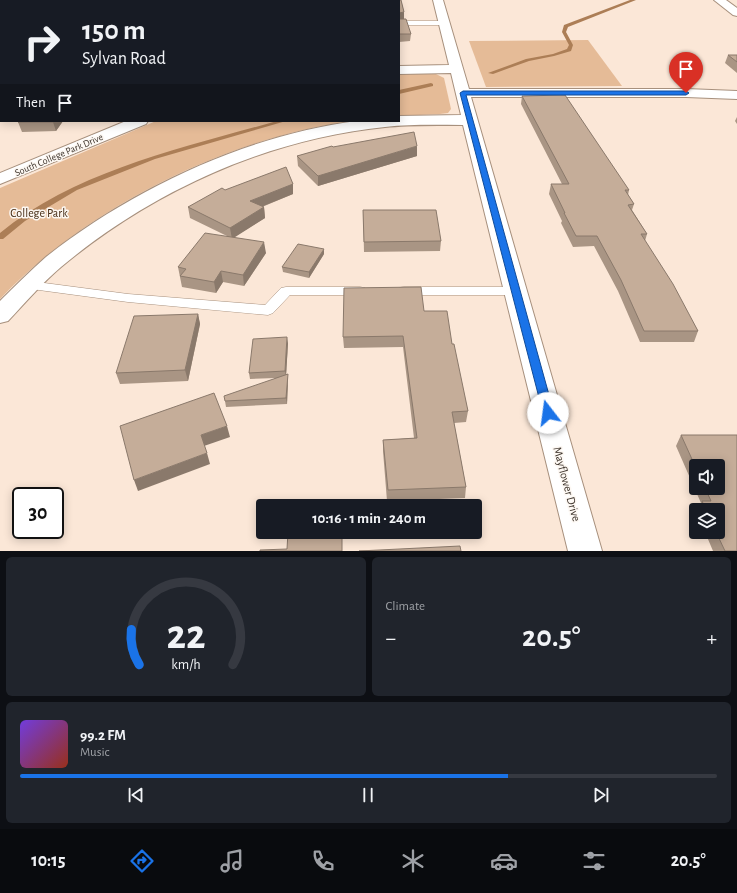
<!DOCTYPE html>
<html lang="en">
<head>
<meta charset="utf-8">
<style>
	body { margin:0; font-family:"Alegreya Sans",sans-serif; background:#20242c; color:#f1f3f6; height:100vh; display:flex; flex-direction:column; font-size:15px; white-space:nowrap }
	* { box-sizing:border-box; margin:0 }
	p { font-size:13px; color:#9ea1a6 }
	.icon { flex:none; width:22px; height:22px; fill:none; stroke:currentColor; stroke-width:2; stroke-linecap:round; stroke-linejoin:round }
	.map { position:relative; height:551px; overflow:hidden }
	.side { display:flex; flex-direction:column; gap:6px; padding:6px; background:#0d0f14; flex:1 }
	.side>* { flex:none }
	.hud { position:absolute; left:0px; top:0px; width:400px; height:122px; box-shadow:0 2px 10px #0003; background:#171b24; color:#f1f3f6; overflow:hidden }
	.controls { position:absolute; left:689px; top:459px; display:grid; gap:8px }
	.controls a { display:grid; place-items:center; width:36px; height:36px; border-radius:4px; background:#171b24; box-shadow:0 2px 10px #0003; font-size:20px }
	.speed { position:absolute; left:12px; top:487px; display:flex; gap:8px; font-size:20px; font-weight:700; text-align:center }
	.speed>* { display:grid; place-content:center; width:52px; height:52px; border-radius:50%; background:#171b24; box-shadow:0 2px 10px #0003; line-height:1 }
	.speed .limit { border:2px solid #111; border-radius:6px; background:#fff; color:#111 }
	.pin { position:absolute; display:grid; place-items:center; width:34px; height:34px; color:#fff; margin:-41px -17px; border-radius:50% 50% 50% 0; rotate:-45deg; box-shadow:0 0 4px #0007 }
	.pin .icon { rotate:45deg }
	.me { position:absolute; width:44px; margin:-22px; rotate:345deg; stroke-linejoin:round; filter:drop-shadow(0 0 3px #0008) }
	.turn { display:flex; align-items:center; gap:14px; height:84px; padding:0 16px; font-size:18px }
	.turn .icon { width:52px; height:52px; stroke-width:2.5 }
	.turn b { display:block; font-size:28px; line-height:34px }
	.then { display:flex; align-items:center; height:38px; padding:0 16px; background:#0003; gap:8px; font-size:15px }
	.big { font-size:30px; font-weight:700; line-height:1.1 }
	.side .widget { flex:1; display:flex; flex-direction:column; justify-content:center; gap:6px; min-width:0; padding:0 14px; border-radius:6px; background:#20242c }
	.side .dial { align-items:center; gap:0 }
	.dial svg { height:104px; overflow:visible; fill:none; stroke:#363941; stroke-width:7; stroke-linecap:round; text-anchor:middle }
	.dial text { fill:#f1f3f6; stroke:none }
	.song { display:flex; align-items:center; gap:12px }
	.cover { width:48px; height:48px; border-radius:6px; background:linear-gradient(135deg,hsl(260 70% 55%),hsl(10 70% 35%)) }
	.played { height:4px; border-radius:2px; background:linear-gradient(90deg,#1a73e8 70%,#363941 70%) }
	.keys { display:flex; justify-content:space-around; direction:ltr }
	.heat { display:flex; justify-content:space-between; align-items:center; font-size:22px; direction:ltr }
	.side .tiles { flex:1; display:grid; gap:6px; grid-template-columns:1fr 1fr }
	.widget:last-child { grid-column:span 2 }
	.trip { position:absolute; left:256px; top:499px; width:226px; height:40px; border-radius:4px; background:#171b24; box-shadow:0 2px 10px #0003; font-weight:700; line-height:40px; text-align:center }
	.tabs { display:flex; height:64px; justify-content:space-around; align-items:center; background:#090b0e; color:#9ea1a6 }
	.tabs .icon { width:28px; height:28px }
	.tabs .active { color:#1a73e8 }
	.tabs b { font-size:18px; color:#f1f3f6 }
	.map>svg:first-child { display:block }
	.green { fill:#e5bb97 }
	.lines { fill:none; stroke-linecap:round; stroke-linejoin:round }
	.stream { fill:#ac7e56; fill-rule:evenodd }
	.lane-casing { stroke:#a7907d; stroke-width:1 }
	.street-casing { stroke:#a7907d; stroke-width:2 }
	.secondary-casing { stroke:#a7907d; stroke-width:2 }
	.lane { fill:#fff; fill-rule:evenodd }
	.street { fill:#fff; fill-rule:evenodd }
	.secondary { fill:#fff; fill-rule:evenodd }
	.wall { fill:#a99584; fill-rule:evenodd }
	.shaded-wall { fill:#8a796b }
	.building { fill:#c5ad99; stroke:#8a796b }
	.route { fill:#1a73e8; stroke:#114b97 }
	.labels { text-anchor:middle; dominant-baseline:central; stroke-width:3; stroke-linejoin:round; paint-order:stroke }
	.far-street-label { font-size:10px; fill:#3d342c; stroke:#fdf8f3 }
	.park-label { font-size:12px; fill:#432912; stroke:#fdf8f3 }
	.street-label { font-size:12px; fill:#3d342c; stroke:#fdf8f3 }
</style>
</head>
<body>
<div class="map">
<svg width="737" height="551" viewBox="0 0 737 551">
	<rect width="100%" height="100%" fill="#fbe7d7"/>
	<g class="green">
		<polygon points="588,40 622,86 486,87 469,41"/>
		<polygon points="424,73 436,74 444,78 451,109 448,113 440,114 399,116 399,74"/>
		<path d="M 156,121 L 352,121 C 227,138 86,208 0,299 L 0,188 Z"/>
	</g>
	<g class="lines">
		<g class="stream">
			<polygon points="630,0 636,0 568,27 566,32 573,45 571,51 554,56 529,61 493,74 488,73 526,59 553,54 567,49 569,45 562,32 564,25"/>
			<polygon points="431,83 433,84 433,86 399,94 399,90"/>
			<path d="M 277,121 L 286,121 L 155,159 L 77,190 L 25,221 L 3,239 L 0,239 L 0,233 C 78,170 182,148 277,121 Z"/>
		</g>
		<g class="lane-casing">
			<g id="lane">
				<polygon points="399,21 444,21 447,23 444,25 399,25"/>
				<polygon points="29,281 128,294 265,305 281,288 286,287 360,287 365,288 367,291 365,294 360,295 290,295 273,313 268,315 128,302 24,288 22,285 24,282"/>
				<polygon points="404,287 516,287 521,288 523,291 521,294 516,295 404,295 399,294 397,291 399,288"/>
			</g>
		</g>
		<g class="street-casing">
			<g id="street">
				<path d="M 433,0 L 443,0 L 469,89 L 686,89 L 737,91 L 737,99 L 686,97 L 471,97 L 602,551 L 568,551 L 463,125 C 437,125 411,124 385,127 C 267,139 152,191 61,267 C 42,283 26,302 8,321 L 0,323 L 0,301 C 15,286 30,271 46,257 C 132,189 247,135 357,121 C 370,120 385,121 399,121 L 399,116 L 461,115 L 451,73 L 399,74 L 399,66 L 449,65 Z"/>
				<polygon points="714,0 726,0 737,8 737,16 733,15"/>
				<polygon points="126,121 148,121 146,124 0,184 0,173"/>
			</g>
		</g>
		<g class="secondary-casing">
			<polygon id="secondary" points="0,54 1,54 0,63"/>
		</g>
		<use href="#lane" class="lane"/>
		<use href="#street" class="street"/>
		<use href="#secondary" class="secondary"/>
	</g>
	<g class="wall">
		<polygon points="381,0 401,0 404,12 404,19 411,34 410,41 399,42 399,1 381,1"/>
		<polygon points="728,55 737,55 737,73 725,63"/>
		<polygon points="522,96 629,190 628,195 634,204 632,210 647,234 645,241 698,331 694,342 640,342 618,291 594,246 573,247 561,223 562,221 549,194 551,184 562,184 521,104"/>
		<polygon points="737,117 737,124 735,121"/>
		<polygon points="63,121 56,131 22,132 18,122"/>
		<polygon points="333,147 417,156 318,186 298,166 297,156"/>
		<polygon points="293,184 293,194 262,207 264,207 265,218 234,237 266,253 244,286 223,282 216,293 182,287 178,267 227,236 190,218 188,207 225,190"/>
		<polygon points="363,210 441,241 440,251 364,252"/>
		<polygon points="324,254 309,278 283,272 282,267"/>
		<polygon points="424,311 452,344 468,411 466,422 454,423 466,487 465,498 387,501 383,451 383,440 414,438 403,347 344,348 343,337"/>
		<polygon points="198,314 200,324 188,381 120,384 116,373"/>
		<polygon points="288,343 286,374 288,379 287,404 226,407 225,401 276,378 250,379 249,373"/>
		<path d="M 681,435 L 737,435 L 737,551 L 713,551 L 705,532 L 718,532 L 718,510 L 697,510 L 701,503 L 676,446 ZM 696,466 L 718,466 L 718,488 L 696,488 Z"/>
	</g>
	<g class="shaded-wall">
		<polygon points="150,0 156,0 155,1 150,1"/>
		<polygon points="404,12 404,20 399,20 399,13"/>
		<polygon points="53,121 63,121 56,131 53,122"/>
		<polygon points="417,146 417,156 318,186 318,176"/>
		<polygon points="293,184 293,194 251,211 250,201"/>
		<polygon points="264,207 265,218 232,239 230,228"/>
		<polygon points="264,242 266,253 244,286 243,275"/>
		<polygon points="324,249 324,254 309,278 309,272"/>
		<polygon points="221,271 223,282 216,293 214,282"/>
		<polygon points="198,314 200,324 188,381 185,370"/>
		<polygon points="287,337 288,343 286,377 285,371"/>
		<polygon points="288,374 288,379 287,404 286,398"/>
		<polygon points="227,426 230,437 204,446 201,435"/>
		<polygon points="207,453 210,464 138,491 134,480"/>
	</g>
	<g class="building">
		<rect x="118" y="0" width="32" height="1"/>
		<polygon points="381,0 401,0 404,12 399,13 399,1 381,1"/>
		<polygon points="399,19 406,19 411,34 399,34"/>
		<polygon points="728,55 737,55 737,62"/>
		<polygon points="565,95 629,190 625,190 634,204 628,205 647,234 641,234 673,284 698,331 644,331 621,280 597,236 576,236 564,213 565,213 551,184 569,184 522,96"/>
		<polygon points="20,121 53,121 53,122 18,122"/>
		<polygon points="414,132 417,146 318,176 297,156 332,146 333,147"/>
		<polygon points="286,167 293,184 250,201 264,207 230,228 188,207 222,188 225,190"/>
		<polygon points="363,210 436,210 441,241 364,242"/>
		<polygon points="205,233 264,242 243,275 221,271 214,282 180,276 186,269 178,267"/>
		<polygon points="298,244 324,249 309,272 282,267"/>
		<polygon points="421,287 424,311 447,311 452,344 454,344 468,411 452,412 466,487 388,490 383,440 417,438 403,336 343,337 344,288"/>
		<polygon points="198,314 185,370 116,373 134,316"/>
		<polygon points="287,337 285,371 249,373 253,339"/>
		<polygon points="288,374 286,398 225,401 224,396"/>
		<polygon points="214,393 227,426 201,435 207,453 134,480 120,426"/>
		<polygon points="681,435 737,435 737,551 725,551 716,532 718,532 718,510 706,510 702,501 711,501 705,488 718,488 718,466 696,466 696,468"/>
		<polygon points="288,532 342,532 342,551 260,551 260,550 287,549"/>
		<polygon points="460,546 461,551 359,551"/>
	</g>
	<polygon class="route" points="463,91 686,91 689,93 686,95 466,95 554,413 553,416 548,418 544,416 543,413 460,93"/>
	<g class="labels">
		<g class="far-street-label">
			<text transform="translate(59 155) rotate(-23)">South College Park Drive</text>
		</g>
		<g class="park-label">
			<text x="39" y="213">College Park</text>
		</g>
		<g class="street-label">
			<text transform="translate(567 484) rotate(75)">Mayflower Drive</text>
		</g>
	</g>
</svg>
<div class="controls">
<a><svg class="icon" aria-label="sound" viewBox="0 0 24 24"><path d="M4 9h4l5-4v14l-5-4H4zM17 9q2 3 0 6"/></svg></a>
<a><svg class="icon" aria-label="layers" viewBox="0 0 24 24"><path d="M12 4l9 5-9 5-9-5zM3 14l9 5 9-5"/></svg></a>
</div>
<div class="speed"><div class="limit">30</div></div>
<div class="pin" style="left:686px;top:93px;background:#d93025"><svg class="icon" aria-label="arrive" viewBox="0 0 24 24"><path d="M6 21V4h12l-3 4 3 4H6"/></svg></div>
<svg class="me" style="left:548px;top:413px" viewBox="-20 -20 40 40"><circle r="19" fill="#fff"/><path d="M0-13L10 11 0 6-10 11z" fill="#1a73e8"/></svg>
<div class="trip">10:16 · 1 min · 240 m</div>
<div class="hud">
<div class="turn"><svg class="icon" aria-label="right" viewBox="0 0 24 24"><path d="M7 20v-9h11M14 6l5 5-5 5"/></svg><div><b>150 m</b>Sylvan Road</div></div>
<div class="then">Then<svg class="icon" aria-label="arrive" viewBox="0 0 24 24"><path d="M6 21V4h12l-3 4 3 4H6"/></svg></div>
</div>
</div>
<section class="side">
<div class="tiles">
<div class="widget dial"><svg viewBox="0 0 100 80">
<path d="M14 69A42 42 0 1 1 86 69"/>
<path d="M14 69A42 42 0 0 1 8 42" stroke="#1a73e8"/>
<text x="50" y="56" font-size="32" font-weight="700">22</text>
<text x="50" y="72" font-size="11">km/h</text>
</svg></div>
<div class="widget"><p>Climate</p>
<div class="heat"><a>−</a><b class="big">20.5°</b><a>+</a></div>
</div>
<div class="widget">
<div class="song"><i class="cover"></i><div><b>99.2 FM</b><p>Music</p></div></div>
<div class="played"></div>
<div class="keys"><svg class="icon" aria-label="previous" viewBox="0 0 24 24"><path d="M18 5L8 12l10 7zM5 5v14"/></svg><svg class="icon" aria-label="pause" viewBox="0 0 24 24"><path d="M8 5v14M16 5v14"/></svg><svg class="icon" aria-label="next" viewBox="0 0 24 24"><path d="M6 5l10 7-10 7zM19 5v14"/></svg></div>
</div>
</div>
</section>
<nav class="tabs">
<b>10:15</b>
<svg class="icon active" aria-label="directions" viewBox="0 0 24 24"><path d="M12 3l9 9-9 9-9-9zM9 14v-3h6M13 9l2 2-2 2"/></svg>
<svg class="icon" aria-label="music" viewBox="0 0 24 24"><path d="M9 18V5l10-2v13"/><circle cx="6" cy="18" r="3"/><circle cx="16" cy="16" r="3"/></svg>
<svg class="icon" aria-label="phone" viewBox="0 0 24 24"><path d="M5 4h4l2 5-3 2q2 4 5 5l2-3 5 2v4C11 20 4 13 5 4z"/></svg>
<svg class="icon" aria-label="climate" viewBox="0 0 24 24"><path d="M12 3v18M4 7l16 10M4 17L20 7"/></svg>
<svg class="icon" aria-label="car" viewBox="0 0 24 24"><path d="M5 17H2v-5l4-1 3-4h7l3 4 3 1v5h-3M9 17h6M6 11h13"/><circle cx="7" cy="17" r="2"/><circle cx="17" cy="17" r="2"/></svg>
<svg class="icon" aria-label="filters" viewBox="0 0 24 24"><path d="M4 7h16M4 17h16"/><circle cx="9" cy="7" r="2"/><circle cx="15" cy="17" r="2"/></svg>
<b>20.5°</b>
</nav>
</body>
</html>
